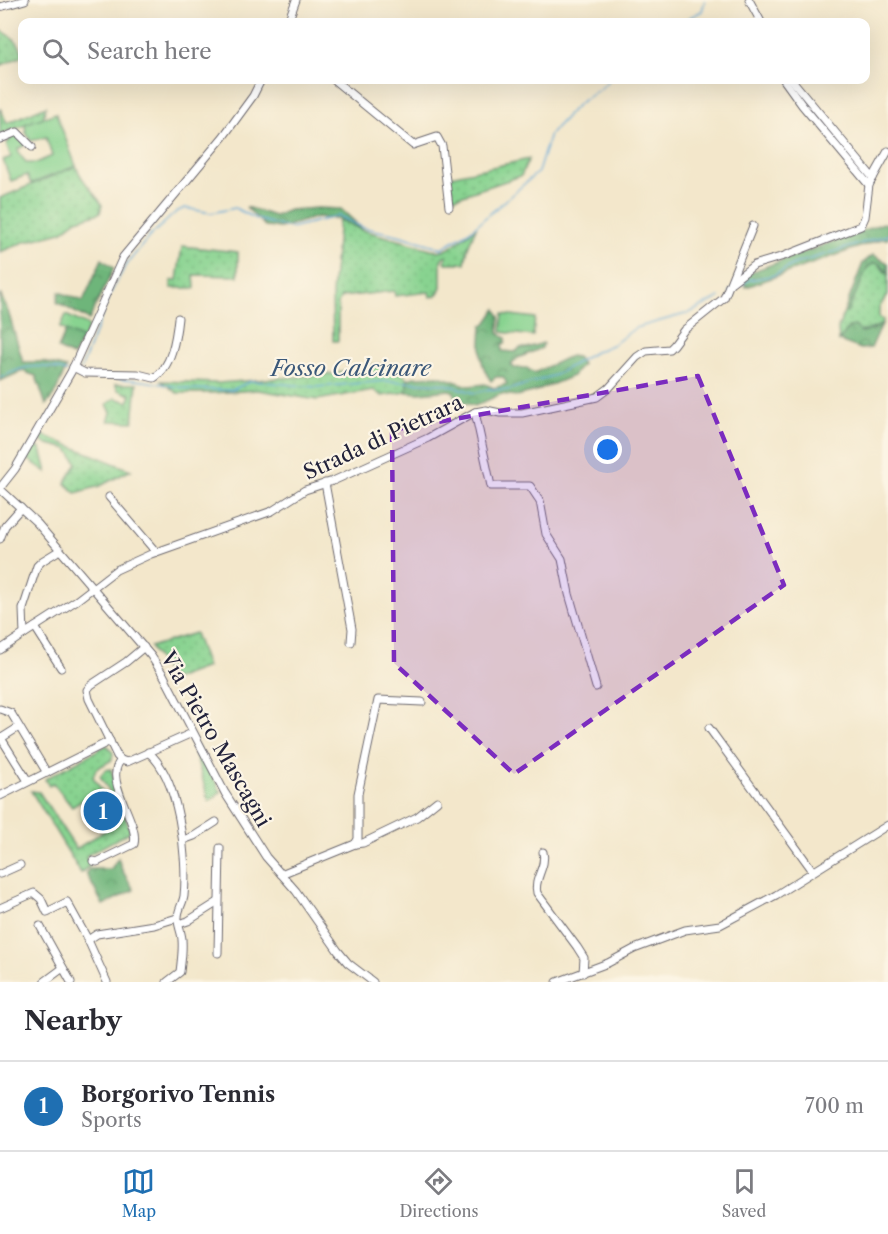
<!DOCTYPE html>
<html lang="en">
<head>
<meta charset="utf-8">
<style>
	:root { --surface:#fff; --page:#f2f2f3; --text:#2b2b33; --muted:#7c7c81; --line:#e1e1e2; --accent:#1f6fb2 }
	body { margin:0; font-family:"Libre Caslon Text",serif; background:var(--page); color:var(--text) }
	.you { position:absolute; left:608px; top:450px; width:21px; height:21px; margin:-15px; border:4px solid #fff; border-radius:50%; background:#1a73e8; box-shadow:0 0 0 9px #1a73e833 }
	.badge { display:grid; place-items:center; width:39px; height:39px; border-radius:50%; background:var(--accent); color:#fff; font-size:20px; font-weight:700 }
	.pin { position:absolute; translate:-50% -50%; border:3px solid #fff; box-shadow:0 2px 6px #0006 }
	.list { margin:0; padding:0; list-style:none }
	h2 { display:flex; justify-content:space-between; align-items:center; height:78px; margin:0; padding:0 24px; font-size:26px }
	h2 small { font-size:20px; font-weight:400; color:var(--muted) }
	.list li { display:grid; grid-template-columns:39px 1fr auto; gap:18px; align-items:center; box-sizing:border-box; height:90px; padding:0 24px; border-top:2px solid var(--line) }
	.list b { display:block; font-size:22px; white-space:nowrap }
	.list p { margin:0; font-size:20px; white-space:nowrap; color:var(--muted) }
	.list em { font-size:20px; font-style:normal; color:var(--muted) }
	.icon { flex:none; width:33px; height:33px; fill:none; stroke:currentColor; stroke-width:2; stroke-linecap:round; stroke-linejoin:round }
	.map { position:relative; flex:none; width:888px; height:982px; overflow:hidden }
	.search { position:absolute; background:var(--surface); box-shadow:0 6px 24px #0002; left:18px; right:18px; top:18px; height:66px; display:flex; align-items:center; gap:15px; box-sizing:border-box; padding:0 21px; border-radius:12px; color:var(--muted); font-size:22px }
	.sheet { height:168px; background:var(--surface) }
	nav { display:flex; justify-content:space-around; align-items:center; box-sizing:border-box; height:84px; border-top:2px solid var(--line); background:var(--surface); font-size:16px; color:var(--muted) }
	nav a { display:grid; justify-items:center; gap:3px }
	nav .on { color:var(--accent) }
	.map>svg:first-child { display:block }
	.grass { fill:url(#grass-dots); stroke:#557a66; stroke-width:1.5 }
	.forest { fill:url(#forest-crowns); stroke:#486c5a; stroke-width:1.5 }
	.garden { fill:#88d390; stroke:#557a66; stroke-width:1.5 }
	.lines { fill:none; stroke-linecap:round; stroke-linejoin:round }
	.stream { stroke:#61a8d7; stroke-width:1.5 }
	.street-casing { stroke:#6b676d; stroke-width:9 }
	.street { stroke:#fff; stroke-width:7 }
	.marked { fill:#7b2cbf; fill-opacity:0.2; stroke:#7b2cbf; stroke-width:4.5; stroke-dasharray:12 8; stroke-linejoin:round }
	.labels { text-anchor:middle; dominant-baseline:central; stroke-width:4.5; stroke-linejoin:round; paint-order:stroke }
	.street-label { font-size:21px; fill:#22223b; stroke:#fcf5e5 }
	.water-label { font-size:22px; font-style:italic; fill:#3b5879; stroke:#fcf5e5 }
</style>
</head>
<body>
<div class="map">
<svg width="888" height="982" viewBox="0 0 888 982">
	<defs>
		<pattern id="grass-dots" width="8" height="8" patternUnits="userSpaceOnUse" patternTransform="scale(1.5)"><rect width="8" height="8" fill="#88d390"/><path d="M2 2h.1M6 6h.1" fill="none" stroke="#75b57d" stroke-width="1.8" stroke-linecap="round"/></pattern>
		<pattern id="forest-crowns" width="20" height="18" patternUnits="userSpaceOnUse" patternTransform="scale(1.5)"><rect width="20" height="18" fill="#6eb57a"/><path d="M2 6a3 3 0 1 1 6 0M12 15a3 3 0 1 1 6 0" fill="none" stroke="#5a9365"/></pattern>
	</defs>
	<rect width="100%" height="100%" fill="#fcf5e5"/>
	<filter id="ink" filterUnits="userSpaceOnUse"><feTurbulence type="fractalNoise" baseFrequency=".0167" numOctaves="2"/><feDisplacementMap in="SourceGraphic" scale="12" xChannelSelector="R" yChannelSelector="G"/><feConvolveMatrix kernelMatrix="1 2 1 2 8 2 1 2 1" color-interpolation-filters="sRGB"/></filter>
	<filter id="wash" filterUnits="userSpaceOnUse"><feTurbulence type="fractalNoise" baseFrequency=".008" numOctaves="4" result="noise"/><feDisplacementMap in="SourceGraphic" scale="24" xChannelSelector="R" yChannelSelector="G"/><feGaussianBlur stdDeviation="1.35" result="paint"/><feColorMatrix in="noise" values="0 0 0 0 0 0 0 0 0 0 0 0 0 0 0 0 0 1.4 0 .05"/><feComposite in="paint" operator="in"/></filter>
	<g filter="url(#wash)">
		<rect width="100%" height="100%" fill="#f3e7cb"/>
		<g class="grass">
			<path d="M0,30C10,35 23,44 22,56L0,66Z"/>
			<path d="M46,106L43,118L0,135V108L7,123Z"/>
			<path d="M529,159L521,176L454,198L452,194L450,176Z"/>
			<path d="M76,166C81,181 94,191 102,205L100,213L77,220L61,232L24,242L0,252V198Z"/>
			<path d="M339,219L362,230L438,251L448,249L476,228L468,247L465,263H446L445,260L447,256H444L441,260V288L436,296L430,297L429,292L395,296L394,291L341,297L338,304V341H333L332,294Z"/>
			<path d="M182,246L238,252V276L194,275L195,288H171V281L177,280Z"/>
			<path d="M874,263L880,264L883,270L888,274V294L879,308V317L883,320L882,324C870,331 863,333 849,327L839,341L838,328L844,312H847L867,268Z"/>
			<path d="M392,364L408,379L406,392L382,396L373,390L317,400L258,390L210,393H177L161,381L218,383L332,374L368,365Z"/>
			<path d="M115,384H137L133,422L108,421L111,413L107,404L115,398L128,402L131,395L118,390Z"/>
			<path d="M40,434L131,470L100,486L76,493L65,483L77,463L68,449L44,443L41,440Z"/>
			<path d="M37,447L41,449L47,472L26,458L32,448Z"/>
			<path d="M195,633L207,667L172,680L150,647Z"/>
			<path d="M107,745L113,753L112,760L96,769L93,777L103,792L101,793L98,791L72,807L53,783L49,786L45,779Z"/>
			<path d="M111,769L130,832L89,854L86,857L90,865L81,873L31,791L39,792L76,849L119,822L114,815L118,805L100,776L105,770Z"/>
		</g>
		<g class="forest">
			<path d="M246,207L275,216L289,210L318,208L341,209L355,222L362,230L339,219L317,217L280,228L265,226Z"/>
			<path d="M883,223L888,224V239H882L746,287L743,276L759,269Z"/>
			<path d="M873,255L888,263V274L880,264L874,263L867,268L847,313L844,312L863,263Z"/>
			<path d="M102,259L114,268L89,320L57,302L59,292L83,301Z"/>
			<path d="M0,294L8,311L23,362H43L66,368L55,394L46,405L36,376L22,371L0,381Z"/>
			<path d="M496,309L500,317L498,333L506,338L505,344H502V351L515,352L520,348H527L543,343L542,348L518,358L511,364L514,368H527L534,373L570,356L577,357L582,364L573,376L536,391L517,396L501,394L475,406L457,400L454,392L450,390L420,393L406,392L408,379L414,377L439,376L469,386L485,384L494,388L507,384L503,377H496L491,381C477,361 481,348 482,325H485Z"/>
			<path d="M882,324L871,348L861,349L839,341L849,327L855,326L861,332L871,330Z"/>
			<path d="M66,330L83,339L73,356L58,349Z"/>
			<path d="M118,858L122,870L134,890L103,905L86,873L89,869H111Z"/>
		</g>
		<g class="garden">
			<path d="M56,113L76,166L31,184L27,175L11,181L3,160L11,157L6,143L10,141L8,138L17,135L27,144L18,149L19,154L27,163H36L52,156L46,137L31,141L26,133L25,124Z"/>
			<path d="M503,314L535,318L533,336L501,332Z"/>
			<path d="M66,315L89,326L83,339L60,328Z"/>
			<path d="M193,739L221,792L209,801L191,740Z"/>
			<path d="M99,793L117,821L106,828L89,800Z"/>
		</g>
		<g class="lines">
			<g class="stream">
				<path d="M681,22L702,11L705,0"/>
				<path d="M729,292L749,280L775,275L794,264L888,235"/>
				<path d="M81,369L109,296L126,265L149,237L176,212L185,208L211,213L235,208L256,219L290,228L339,216L364,228L398,235L442,248L470,231L538,172L550,134L578,104L601,88L609,80"/>
				<path d="M72,374L144,381L190,389L232,390L251,381L316,387L385,381L445,384L475,393L489,389L508,390L555,375L595,352L614,344L635,328L689,313L720,297"/>
				<path d="M0,378C25,364 41,364 67,372"/>
			</g>
		</g>
	</g>
	<g filter="url(#ink)">
		<g class="lines">
			<g class="street-casing">
				<g id="street">
					<path d="M749,0L761,22"/>
					<path d="M0,7L25,0"/>
					<path d="M288,22L296,0"/>
					<path d="M334,80L413,145L437,137L442,146L449,207"/>
					<path d="M784,80L802,105L869,185"/>
					<path d="M792,80L873,178"/>
					<path d="M0,139L17,132L32,147"/>
					<path d="M732,282L754,265L784,256L861,226L865,217L869,185L888,151"/>
					<path d="M73,367L85,373L138,374L154,378C172,367 176,337 178,318"/>
					<path d="M475,412L491,486H530L540,501L546,534L562,559L569,594L596,687"/>
					<path d="M325,483L352,629L351,642"/>
					<path d="M0,488L15,469L71,372L123,257L223,137L253,96L261,80"/>
					<path d="M0,489L37,523L151,656L164,676L225,793L266,857L296,891L338,951L348,963L373,982"/>
					<path d="M109,497L156,552"/>
					<path d="M0,539L5,526L21,508"/>
					<path d="M35,627L61,668"/>
					<path d="M24,634L77,600L116,570L151,554L272,511L305,490L333,481L428,438L475,412L486,410L500,413H522L597,397L609,388L637,357L646,351L669,349L673,345L684,330L724,298L753,226"/>
					<path d="M144,647L126,662L91,685L87,690L89,699L117,756L121,760L127,762L192,733"/>
					<path d="M0,650L24,634L23,609L37,566L42,561L60,550"/>
					<path d="M0,709L11,713L47,773"/>
					<path d="M709,728L813,871"/>
					<path d="M1,738L28,781"/>
					<path d="M0,739L19,727"/>
					<path d="M148,752C179,777 188,858 184,896C183,903 178,910 178,917C177,924 182,933 182,940C183,951 181,962 180,972L167,982"/>
					<path d="M0,796L110,741"/>
					<path d="M183,840L194,836L216,822"/>
					<path d="M355,844L363,843L417,817L437,801"/>
					<path d="M543,852C547,867 533,879 537,893L577,947L584,958L583,973"/>
					<path d="M93,861L97,862L134,844C140,822 102,780 121,760"/>
					<path d="M0,874L20,865"/>
					<path d="M281,874L355,844L358,839V794L378,700L422,702"/>
					<path d="M0,908L34,893L41,899L47,912L67,902L88,940L107,982"/>
					<path d="M179,924L188,921L218,902"/>
					<path d="M40,926L71,982"/>
					<path d="M88,940L97,934L154,925L177,918"/>
					<path d="M218,953L220,848"/>
					<path d="M44,982L63,968"/>
					<path d="M557,982L608,963L634,949L685,930L720,925L776,895L888,825"/>
				</g>
			</g>
			<use href="#street" class="street"/>
		</g>
	</g>
	<path class="marked" d="M698,376L784,585L514,774L394,663L392,430Z"/>
	<g class="labels">
		<g class="street-label">
			<text transform="translate(383 437) rotate(-25)">Strada di Pietrara</text>
			<text transform="translate(216 739) rotate(60)">Via Pietro Mascagni</text>
		</g>
		<g class="water-label">
			<text x="351" y="368">Fosso Calcinare</text>
		</g>
	</g>
</svg>
<div class="you"></div>
<div class="pin badge" style="left:103px;top:811px">1</div>
<div class="search"><svg class="icon" aria-label="search" viewBox="0 0 24 24"><circle cx="10" cy="10" r="6"/><path d="M15 15l6 6"/></svg>Search here</div>
</div>
<section class="sheet">
<h2>Nearby<small></small></h2>
<ul class="list">
<li><span class="badge">1</span><div><b>Borgorivo Tennis</b><p>Sports</p></div><em>700 m</em></li>
</ul>
</section>
<nav>
<a class="on"><svg class="icon" aria-label="map" viewBox="0 0 24 24"><path d="M3 6l6-2 6 2 6-2v14l-6 2-6-2-6 2zM9 4v14M15 6v14"/></svg>Map</a>
<a><svg class="icon" aria-label="directions" viewBox="0 0 24 24"><path d="M12 3l9 9-9 9-9-9zM9 14v-3h6M13 9l2 2-2 2"/></svg>Directions</a>
<a><svg class="icon" aria-label="saved" viewBox="0 0 24 24"><path d="M7 4h10v16l-5-4-5 4z"/></svg>Saved</a>
</nav>
</body>
</html>
